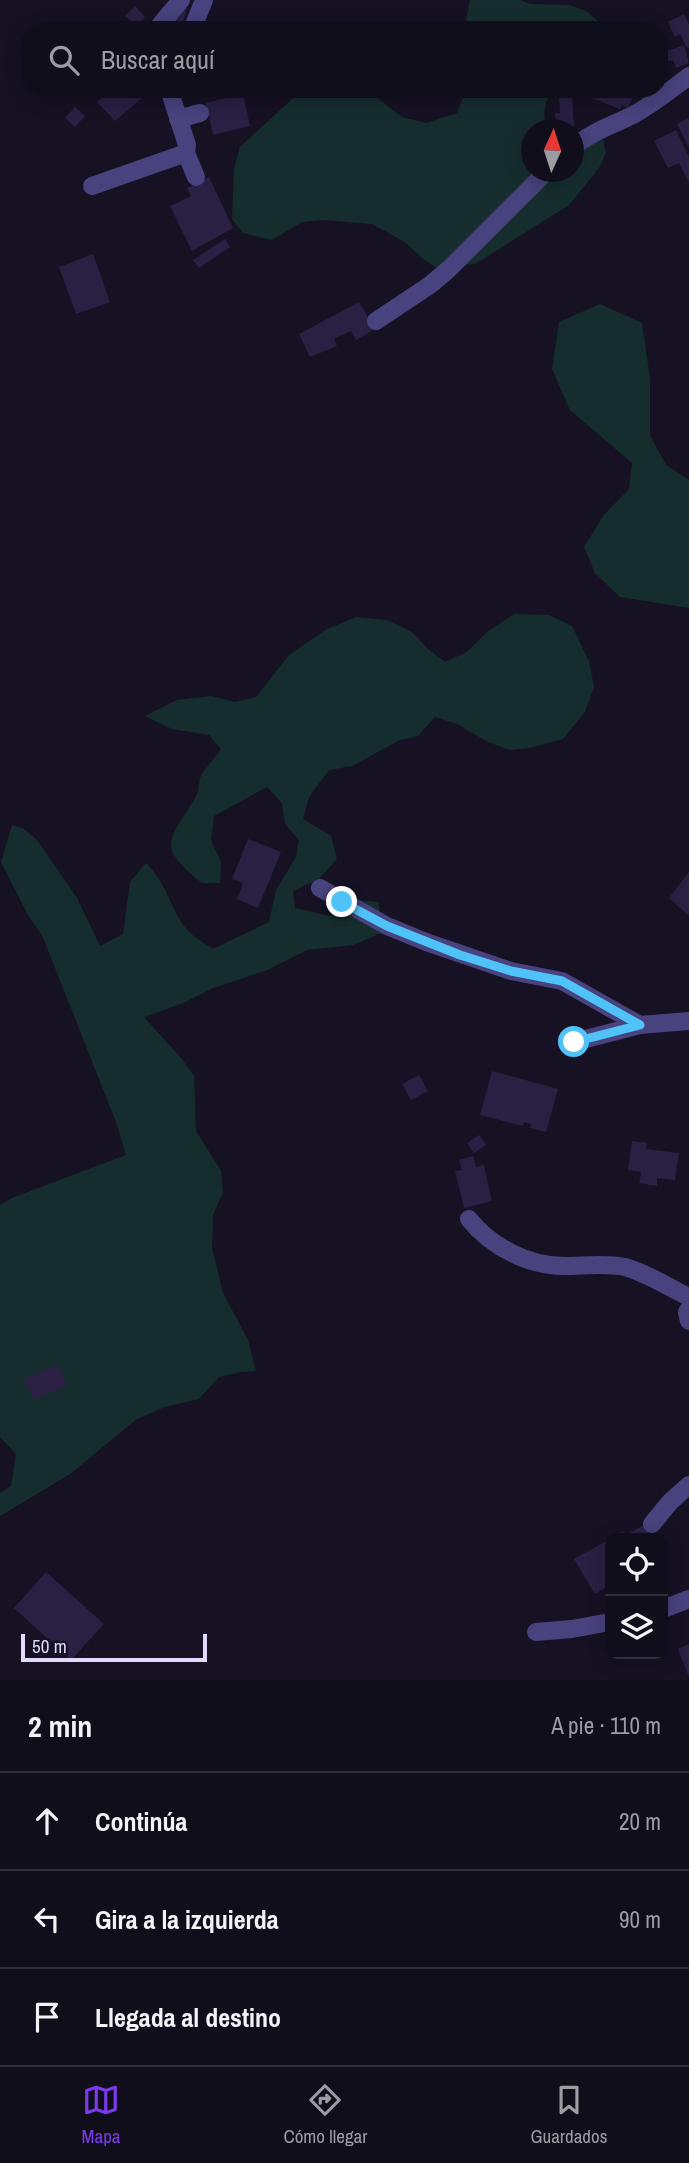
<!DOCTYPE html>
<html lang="es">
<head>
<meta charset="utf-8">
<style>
	:root { --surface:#100e1b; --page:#1e1c28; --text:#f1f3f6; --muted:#9c9ca3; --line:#302e3a; --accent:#7c3aed }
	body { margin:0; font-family:"Archivo Narrow",sans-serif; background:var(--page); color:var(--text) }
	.controls { position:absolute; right:21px; bottom:21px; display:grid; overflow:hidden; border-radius:14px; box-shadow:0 4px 18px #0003 }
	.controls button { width:63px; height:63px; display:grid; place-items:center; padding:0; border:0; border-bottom:2px solid var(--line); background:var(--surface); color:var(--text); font:35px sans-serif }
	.compass { position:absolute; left:521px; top:119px; width:63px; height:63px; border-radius:50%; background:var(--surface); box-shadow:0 4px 18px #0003; rotate:3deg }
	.scale { position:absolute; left:21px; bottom:18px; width:186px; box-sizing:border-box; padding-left:7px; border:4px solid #dfdafb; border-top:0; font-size:19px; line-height:24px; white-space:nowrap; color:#dfdafb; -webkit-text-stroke:5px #161224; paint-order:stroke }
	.stop { position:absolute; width:21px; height:21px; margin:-16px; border:5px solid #4fc3f7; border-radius:50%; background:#fff }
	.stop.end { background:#4fc3f7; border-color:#fff; box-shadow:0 2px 7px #0008 }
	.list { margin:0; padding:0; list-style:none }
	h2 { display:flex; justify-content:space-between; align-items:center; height:91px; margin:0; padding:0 28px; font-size:30px }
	h2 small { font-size:23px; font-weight:400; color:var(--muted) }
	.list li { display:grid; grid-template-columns:46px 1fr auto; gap:21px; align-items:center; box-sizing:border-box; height:98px; padding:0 28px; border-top:2px solid var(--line) }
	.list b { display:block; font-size:26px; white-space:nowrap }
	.list em { font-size:23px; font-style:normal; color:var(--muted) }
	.icon { flex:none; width:38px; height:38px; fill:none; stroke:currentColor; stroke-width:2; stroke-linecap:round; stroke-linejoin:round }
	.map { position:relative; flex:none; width:689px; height:1680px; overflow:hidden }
	.search { position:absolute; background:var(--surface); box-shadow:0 4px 18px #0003; left:21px; right:21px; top:21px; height:77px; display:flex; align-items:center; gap:18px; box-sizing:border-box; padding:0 24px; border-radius:28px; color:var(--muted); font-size:26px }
	.sheet { height:385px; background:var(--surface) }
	nav { display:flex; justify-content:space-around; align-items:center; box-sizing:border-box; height:98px; border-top:2px solid var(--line); background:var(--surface); font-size:19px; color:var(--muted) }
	nav a { display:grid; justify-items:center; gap:4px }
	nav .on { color:var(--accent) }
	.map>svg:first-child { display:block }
	.green { fill:#162d2e }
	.building { fill:#292043 }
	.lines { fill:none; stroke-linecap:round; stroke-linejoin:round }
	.minor { stroke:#48427e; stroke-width:18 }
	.route { stroke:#4fc3f7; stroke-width:9 }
</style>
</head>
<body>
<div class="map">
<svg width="689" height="1680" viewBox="0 0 689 1680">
	<rect width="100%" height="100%" fill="#161224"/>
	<g class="green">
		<path d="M470,0H521L530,4L569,5L586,11L599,22L618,23L630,30H464Z"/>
		<path d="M303,89H366L402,117L426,123L457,113L466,89H553C544,105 542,112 547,129L532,130V172H574V140H603L606,153L599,168L569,205L475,264L435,267L422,258L405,242L372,224L322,220L302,222L272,240L243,233L232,219L234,169L240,147Z"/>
		<path d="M600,304L642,323L650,378V435L666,465L689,480V608L620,597L595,573L584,547L604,515L629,489L632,463L570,410L552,369L559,322Z"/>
		<path d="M514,614L549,615L572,626L589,661L594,687L585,712L563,739L529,748L510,750L488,742L457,724L435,717L418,736L400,740L352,766L329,770L309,797L303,819L331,836L337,859L319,879L293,891L295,908L330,916L357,900L378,902L384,932L353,945L307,950L267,970L213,988L183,1003L144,1017L182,1059L194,1076L196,1131L221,1171L223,1192L213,1215L212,1248L223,1293L248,1340L256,1371L240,1372L219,1377L199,1399L165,1407L137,1419L70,1474L0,1516V1493L11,1486L16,1454L0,1437V1205L12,1198L126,1155L116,1122L42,935L29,917L1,862L12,825L24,829L37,840L77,898L100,946L123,934L130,882L146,863C169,885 171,914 190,933C197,939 206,944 213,949L269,922L276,890L296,857L299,840L285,824L282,803L267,787L214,816L211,840L221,862L220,883H202C155,846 169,840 196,797C199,791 198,783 201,776C206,767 215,758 221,749L209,735L172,729L145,716L177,700L211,696L235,702L256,697L289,655L327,629L356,617L387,620L412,632L428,649L445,662L467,652L487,632Z"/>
	</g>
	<g class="building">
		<path d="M135,6L145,17L136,26L125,16Z"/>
		<path d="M183,7L187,8L181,30H164Z"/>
		<path d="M684,14L689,24V47L687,48L680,34L675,37L668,22Z"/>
		<path d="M684,45L689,63L676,68L673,60L666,62L662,53Z"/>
		<path d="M112,89H152L115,121L97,102Z"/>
		<path d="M584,89H636L628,108L622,105L620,109L582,94Z"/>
		<path d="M243,94L250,126L213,135L206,103Z"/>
		<path d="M572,96L574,129L562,130L561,124H556L555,113H560L559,97Z"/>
		<path d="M75,107L85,116L75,127L65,118Z"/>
		<path d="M689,118V148L677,124Z"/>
		<path d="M676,130L689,157V183L679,163L668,168L654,141Z"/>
		<path d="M209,177L233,228L192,251L170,206L191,196L187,188Z"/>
		<path d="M225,239L230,247L199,268L193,260Z"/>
		<path d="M93,254L110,302L76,314L59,267Z"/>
		<path d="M359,302L375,329L356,340L351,331L334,339L337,346L310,357L299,334Z"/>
		<path d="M248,839L281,852L258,908L237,899L243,883L232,879Z"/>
		<path d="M689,872V916L669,898Z"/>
		<path d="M492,1071L558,1089L546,1132L530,1128L531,1124L524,1122L523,1126L480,1115Z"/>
		<path d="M419,1075L428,1091L411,1100L402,1084Z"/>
		<path d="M479,1135L486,1145L474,1153L467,1143Z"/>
		<path d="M632,1141L647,1143L646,1149L679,1153L675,1180L657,1178V1186L639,1183L641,1172L628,1170Z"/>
		<path d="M473,1156L476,1167L484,1165L492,1201L464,1208L455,1171L462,1170L459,1160Z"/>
		<path d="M58,1364L67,1385L34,1400L24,1379Z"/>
		<path d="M644,1525L652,1538H611L623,1531L626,1535Z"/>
		<path d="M610,1539V1585L595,1594L574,1559Z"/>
		<path d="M46,1572L104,1624L71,1660L14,1608Z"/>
		<path d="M689,1644V1677L678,1649Z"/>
	</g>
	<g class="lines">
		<g class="minor">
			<path d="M193,27L204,0"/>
			<path d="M156,30L181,0"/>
			<path d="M178,119L200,113"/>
			<path d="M574,147C591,132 613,125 633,115C653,104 671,90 689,76"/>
			<path d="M186,153L196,177"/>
			<path d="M92,186L186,153L187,145L169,89"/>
			<path d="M376,321L430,285L449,269L546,172"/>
			<path d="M320,888L387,926L426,942L511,971L562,981L640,1025L689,1021"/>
			<path d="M574,1042L640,1025"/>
			<path d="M469,1219C491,1247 529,1266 564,1266C584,1266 606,1263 625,1267C647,1273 668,1287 689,1297"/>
			<path d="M689,1309L687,1312L689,1321"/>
			<path d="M652,1524L670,1502L689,1485"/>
			<path d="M663,1609L689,1599"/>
			<path d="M536,1632L572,1629L610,1622"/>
		</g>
	</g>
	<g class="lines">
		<path class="route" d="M342,902L387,926L460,955L511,971L562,981L640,1025L574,1042"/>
	</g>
</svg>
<div class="controls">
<button><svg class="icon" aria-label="locate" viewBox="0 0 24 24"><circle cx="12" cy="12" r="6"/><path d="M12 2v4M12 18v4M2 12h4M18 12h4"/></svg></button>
<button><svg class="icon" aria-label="layers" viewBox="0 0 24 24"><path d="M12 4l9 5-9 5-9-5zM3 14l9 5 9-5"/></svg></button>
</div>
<svg class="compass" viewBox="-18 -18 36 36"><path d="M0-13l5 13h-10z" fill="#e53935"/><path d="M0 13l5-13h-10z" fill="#9c9ca3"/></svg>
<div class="scale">50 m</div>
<div class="stop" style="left:574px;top:1042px"></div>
<div class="stop end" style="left:342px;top:902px"></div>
<div class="search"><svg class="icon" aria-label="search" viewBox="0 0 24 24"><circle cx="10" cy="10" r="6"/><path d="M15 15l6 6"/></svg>Buscar aquí</div>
</div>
<section class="sheet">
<h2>2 min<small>A pie · 110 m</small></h2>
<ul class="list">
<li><svg class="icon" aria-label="ahead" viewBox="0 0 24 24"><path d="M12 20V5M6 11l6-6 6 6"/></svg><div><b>Continúa</b></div><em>20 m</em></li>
<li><svg class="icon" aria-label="left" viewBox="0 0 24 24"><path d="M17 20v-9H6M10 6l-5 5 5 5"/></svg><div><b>Gira a la izquierda</b></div><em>90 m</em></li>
<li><svg class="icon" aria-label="arrive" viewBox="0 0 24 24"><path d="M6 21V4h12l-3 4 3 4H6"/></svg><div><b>Llegada al destino</b></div></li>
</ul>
</section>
<nav>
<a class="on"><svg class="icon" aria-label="map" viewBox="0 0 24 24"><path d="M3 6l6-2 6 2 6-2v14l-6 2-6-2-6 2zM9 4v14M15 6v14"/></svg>Mapa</a>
<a><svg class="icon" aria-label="directions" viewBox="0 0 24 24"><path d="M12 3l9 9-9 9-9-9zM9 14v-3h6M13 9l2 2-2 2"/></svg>Cómo llegar</a>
<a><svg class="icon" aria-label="saved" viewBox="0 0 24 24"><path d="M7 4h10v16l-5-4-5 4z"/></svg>Guardados</a>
</nav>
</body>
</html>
